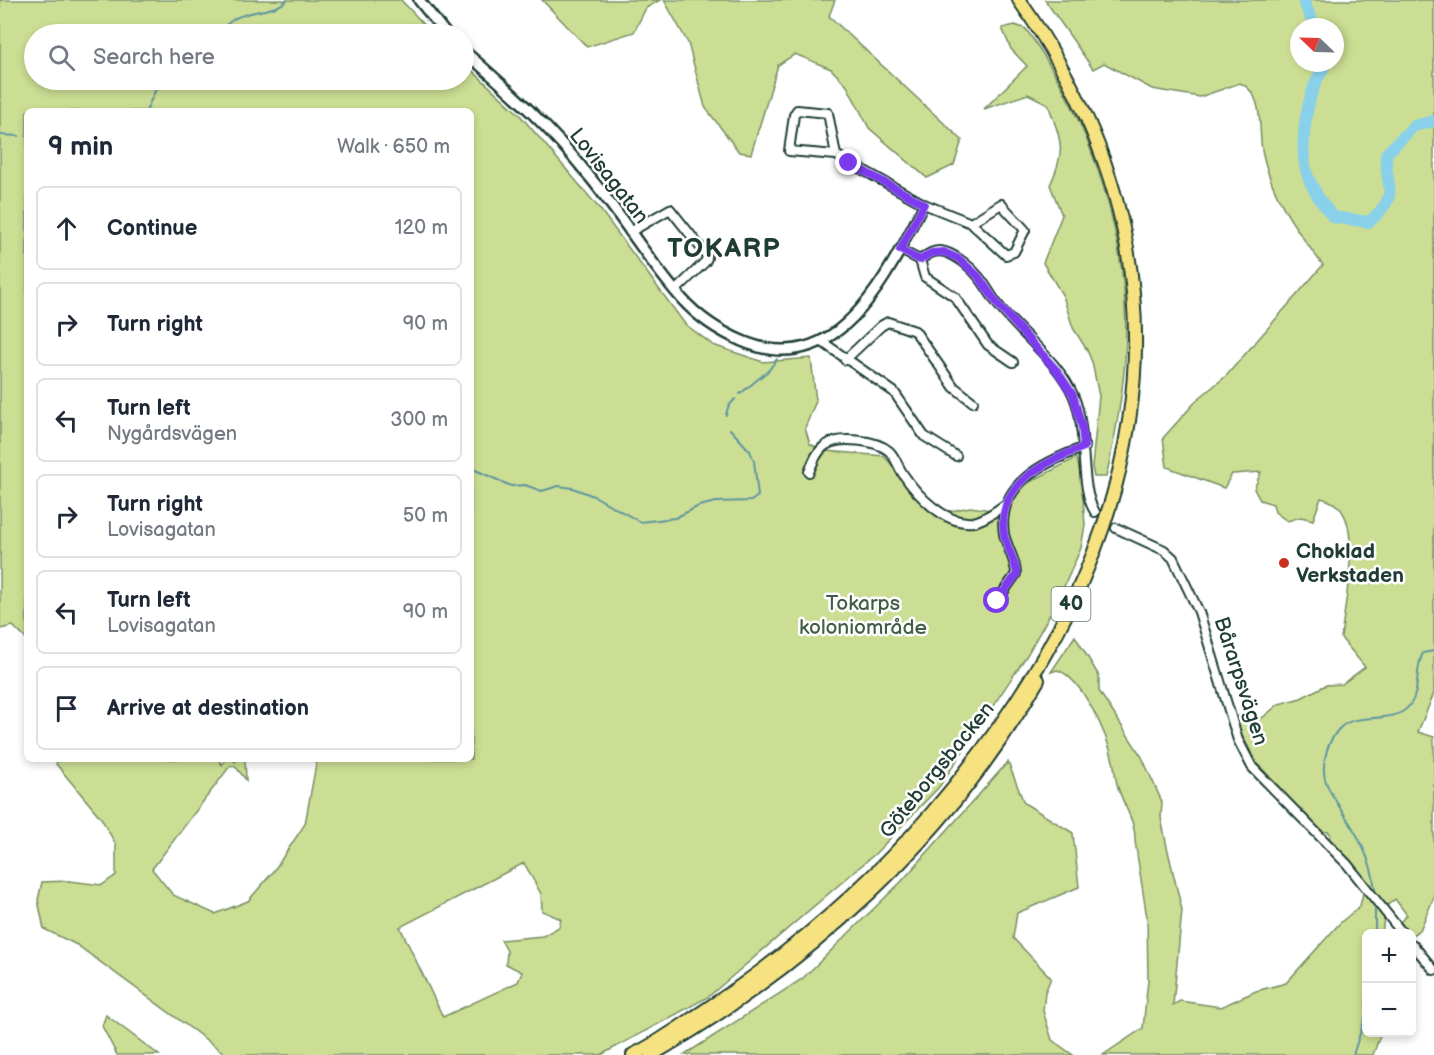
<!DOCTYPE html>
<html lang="en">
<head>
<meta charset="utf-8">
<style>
	:root { --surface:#fff; --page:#f2f2f3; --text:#1f2937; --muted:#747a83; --line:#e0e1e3 }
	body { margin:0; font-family:"Balsamiq Sans",sans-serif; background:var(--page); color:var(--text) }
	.controls { position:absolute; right:18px; bottom:18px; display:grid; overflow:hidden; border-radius:9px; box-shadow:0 3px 9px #0003 }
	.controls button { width:54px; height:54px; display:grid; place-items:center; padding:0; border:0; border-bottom:2px solid var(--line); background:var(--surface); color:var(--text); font:30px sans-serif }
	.compass { position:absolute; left:1290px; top:18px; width:54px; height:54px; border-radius:50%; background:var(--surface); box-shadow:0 3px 9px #0003; rotate:293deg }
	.stop { position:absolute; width:18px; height:18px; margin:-14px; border:4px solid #7c3aed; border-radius:50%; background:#fff }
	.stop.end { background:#7c3aed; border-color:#fff; box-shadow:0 2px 6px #0008 }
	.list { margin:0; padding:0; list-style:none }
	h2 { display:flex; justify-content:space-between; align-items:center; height:78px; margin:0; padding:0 24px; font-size:26px }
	h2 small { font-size:20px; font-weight:400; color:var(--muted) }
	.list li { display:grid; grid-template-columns:39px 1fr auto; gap:18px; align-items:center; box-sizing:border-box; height:84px; margin:0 12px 12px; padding:0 12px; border:2px solid var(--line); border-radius:9px }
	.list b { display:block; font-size:22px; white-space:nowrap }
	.list p { margin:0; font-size:20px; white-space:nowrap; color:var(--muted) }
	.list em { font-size:20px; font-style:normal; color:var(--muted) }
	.icon { flex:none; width:33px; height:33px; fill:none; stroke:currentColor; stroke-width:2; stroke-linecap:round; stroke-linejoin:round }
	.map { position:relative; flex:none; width:1434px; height:1055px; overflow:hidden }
	.search { position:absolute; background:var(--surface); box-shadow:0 3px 9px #0003; left:24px; top:24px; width:450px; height:66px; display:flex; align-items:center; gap:15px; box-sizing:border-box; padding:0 21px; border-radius:33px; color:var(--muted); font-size:22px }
	.panel { position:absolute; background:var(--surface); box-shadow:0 3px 9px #0003; left:24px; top:108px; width:450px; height:654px; border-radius:9px }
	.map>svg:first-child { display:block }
	.green { fill:#ccde93; stroke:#768e64; stroke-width:1.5; fill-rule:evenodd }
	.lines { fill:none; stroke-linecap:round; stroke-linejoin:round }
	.stream { stroke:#5f96a1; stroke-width:2 }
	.river { stroke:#89d1ea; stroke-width:12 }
	.minor-casing { stroke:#1f3d34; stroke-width:12 }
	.tertiary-casing { stroke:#1f3d34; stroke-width:14 }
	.trunk-casing { stroke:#1f3d34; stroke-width:16 }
	.minor { stroke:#fff; stroke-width:8 }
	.tertiary { stroke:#fff; stroke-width:9 }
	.trunk { stroke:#f6e281; stroke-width:12 }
	.route { stroke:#7c3aed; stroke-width:8 }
	.poi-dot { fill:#c8321e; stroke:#fff; stroke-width:2 }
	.labels { text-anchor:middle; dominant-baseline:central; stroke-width:5; stroke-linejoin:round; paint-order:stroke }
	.shield { fill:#fff; stroke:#627771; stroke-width:1.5 }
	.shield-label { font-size:20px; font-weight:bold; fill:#1f3d34 }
	.street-label { font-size:21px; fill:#1f3d34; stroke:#fff }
	.poi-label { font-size:21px; font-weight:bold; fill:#1f3d34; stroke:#fff; text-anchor:start }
	.park-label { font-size:21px; fill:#425d47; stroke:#fff }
	.district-label { font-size:27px; font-weight:bold; letter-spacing:1.5px; fill:#1f3d34; stroke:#fff }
</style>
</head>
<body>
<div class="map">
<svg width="1434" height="1055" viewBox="0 0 1434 1055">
	<rect width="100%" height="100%" fill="#fff"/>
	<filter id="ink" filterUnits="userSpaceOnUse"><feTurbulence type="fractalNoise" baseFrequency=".0167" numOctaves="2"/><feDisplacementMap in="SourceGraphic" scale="12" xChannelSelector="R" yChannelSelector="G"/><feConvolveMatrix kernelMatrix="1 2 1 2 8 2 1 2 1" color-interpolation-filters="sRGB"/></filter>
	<g filter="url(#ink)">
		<g class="green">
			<path d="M0,0H401L433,34H34V80H464V63L519,114L566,169L599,208L685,324L713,345L763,362L811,358L816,401L805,428L810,444L826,451L884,456L936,514L970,507L1006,512L1014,490L1076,458L1081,472L1085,525L1081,548L1059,598L1027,655L939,787L876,853L708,997L601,1055H227L77,945L44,929L38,900L42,882L69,881L102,885L116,875V845L101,818L56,764L58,759H218L222,765L226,759H245L246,780L235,766H230L152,869L173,895L215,914L248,901L273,872L305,824L317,759H471V111H27V640L13,626L0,629ZM524,863L541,894L542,911L561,919L559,927L543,936L501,940L507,951L506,964L522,972L518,982L443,1017L400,927Z"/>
			<path d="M542,0H660L646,8L634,32L587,47Z"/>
			<path d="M664,0H835L829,16L962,140L954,165L927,178L869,128L847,86L831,69L795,54L778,65L751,154L739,152L705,107L688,43Z"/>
			<path d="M1045,0H1434V693L1418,732L1434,737V897L1420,930L1412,935L1400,922L1407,915L1395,899L1388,905L1376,900L1374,905L1384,918L1382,933L1366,934V1032L1381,1033L1373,1055H1103L1143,1028L1148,980L1147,918L1135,841C1136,820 1122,804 1117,784C1115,777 1115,769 1113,761C1108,737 1082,677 1057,670L1051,672L1075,636L1099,676V691L1142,757L1162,802L1161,818L1167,847L1182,910L1173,1005L1180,1001L1221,1007L1256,991L1286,983L1340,923L1360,906L1365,885L1327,839L1331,836L1329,832L1320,831L1256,762L1235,721L1238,716L1262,718L1279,704L1301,698L1326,685L1342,684L1365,667L1341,638C1344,609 1359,538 1343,513C1339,505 1329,500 1321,498L1313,520L1301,517L1287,521L1275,512L1273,504L1260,500L1254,489L1261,472L1232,474L1224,488L1167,467L1163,438L1198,399L1226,376L1323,265C1295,229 1271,195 1262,150C1258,128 1265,94 1240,83L1200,97L1152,89L1104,63L1093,69ZM1299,27H1335V63H1299Z"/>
			<path d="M1015,25L1026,29C1093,123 1132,244 1125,360C1122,400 1115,438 1106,477H1094L1092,467L1099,396L1092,362L1087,350L1073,328L1063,296L1043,263L1062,215L1050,185C1067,148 1061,142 1048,104L1028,94L984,109L1027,66L1011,49L1002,28Z"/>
			<path d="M1008,762L1024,803L1073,833L1079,887L1017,913L1013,938L1051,978L1045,992L1043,1011L1052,1040L1073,1055H684L802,979L901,882Z"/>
			<path d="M106,1015L159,1055H117L102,1026Z"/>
		</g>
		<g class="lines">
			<g class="stream">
				<path d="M216,34C222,30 227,23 234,19C250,9 274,13 287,0"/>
				<path d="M146,111L160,80"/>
				<path d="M0,135L19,136"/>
				<path d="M26,136H27"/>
				<path d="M740,394L769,370L777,359"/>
				<path d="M726,415L728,407L735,399"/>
				<path d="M471,468L511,486L525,485L542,491L558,486L573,488L596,497L640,522L675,518L699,506L716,502L751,501L758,496L754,461L750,451L730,429"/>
				<path d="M235,759V762"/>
				<path d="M1375,895C1375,866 1360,838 1344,814C1337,802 1325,787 1324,773C1323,758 1328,742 1338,730C1355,709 1393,727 1410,705C1421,690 1414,670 1423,653L1434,651"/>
				<path d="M1375,934V903"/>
				<path d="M1353,1055L1366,1015"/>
			</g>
			<g class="river">
				<path d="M1303,0L1315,27"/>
				<path d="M1326,63C1323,70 1318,77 1315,84C1305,109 1299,151 1308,177C1314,192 1323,205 1333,217L1369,222C1402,193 1385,190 1386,154L1414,126L1434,121"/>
			</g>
			<g class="minor-casing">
				<g id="minor">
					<path d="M836,155L828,113L797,110L794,115L789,151L836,155L924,204"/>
					<path d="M971,223L1001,204L1025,230L1014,252L1006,255L971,223L924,204L900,250L920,260C928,254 935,249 945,252C957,256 970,266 978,276C986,285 991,296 999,306C1022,336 1059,361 1074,397C1088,431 1079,488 1095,512"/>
					<path d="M630,232L670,209L705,253L707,258L705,262L675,291"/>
					<path d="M920,260L925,277L955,297L988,345L1013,362"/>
					<path d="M821,341L894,392L924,436L956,456"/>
					<path d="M845,360L881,326L888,322L915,331L954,387L973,402"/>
					<path d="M809,472C813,462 817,451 826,445C840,436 876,440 889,451C895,456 898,467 903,474C917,495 945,525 973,522C985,520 995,511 1005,505"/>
					<path d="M1116,528L1164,550L1173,558L1199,612L1238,740L1252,767L1347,864L1403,934"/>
					<path d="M997,601L1016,574C1016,560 1007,548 1004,534C996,484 1044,462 1085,447"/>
					<path d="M1412,944L1434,970"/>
				</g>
			</g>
			<g class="tertiary-casing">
				<g id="tertiary">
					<path d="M419,0L446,34"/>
					<path d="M464,51C509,90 552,129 589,176C622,216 648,261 682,299C699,318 719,331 742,341C819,374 867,311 900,250"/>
				</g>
			</g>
			<g class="trunk-casing">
				<g id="trunk">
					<path d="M633,1055C658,1043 681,1026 704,1011C789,955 864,891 931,814C1143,567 1218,282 1019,0"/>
					<path d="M651,1055C809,964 947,839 1038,680"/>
				</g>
			</g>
			<use href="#minor" class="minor"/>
			<use href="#tertiary" class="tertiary"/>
			<use href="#trunk" class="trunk"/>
		</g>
	</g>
	<g class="lines" filter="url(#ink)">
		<path class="route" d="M849,163L924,204L900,250L920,260L931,253L944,252L959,259L978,276L999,306L1057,371L1073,395L1082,427L1084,447C1044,462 996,484 1004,534C1007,548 1015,560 1017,574L997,601"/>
	</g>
	<circle class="poi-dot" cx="1284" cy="563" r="6"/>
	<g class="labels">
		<rect class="shield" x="1051.5" y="587" width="39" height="34" rx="4.5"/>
		<g class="shield-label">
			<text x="1071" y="604">40</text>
		</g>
		<g class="street-label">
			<text transform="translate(609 176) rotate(52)">Lovisagatan</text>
			<text transform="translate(1241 681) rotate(72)">Bårarpsvägen</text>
			<text transform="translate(937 770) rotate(-51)">Göteborgsbacken</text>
		</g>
		<g class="poi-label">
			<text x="1296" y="551">Choklad<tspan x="1296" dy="24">Verkstaden</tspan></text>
		</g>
		<g class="park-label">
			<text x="863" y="603">Tokarps<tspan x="863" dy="24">koloniområde</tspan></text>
		</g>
		<g class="district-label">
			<text x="724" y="249">TOKARP</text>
		</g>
	</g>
</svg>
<div class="controls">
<button>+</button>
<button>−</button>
</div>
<svg class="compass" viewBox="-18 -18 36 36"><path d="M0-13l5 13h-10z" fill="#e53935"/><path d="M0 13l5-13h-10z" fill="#747a83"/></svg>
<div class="stop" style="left:997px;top:601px"></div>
<div class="stop end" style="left:849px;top:163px"></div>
<div class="search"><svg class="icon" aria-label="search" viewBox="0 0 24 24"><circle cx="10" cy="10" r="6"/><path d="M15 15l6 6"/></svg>Search here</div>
<section class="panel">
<h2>9 min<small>Walk · 650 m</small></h2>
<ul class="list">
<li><svg class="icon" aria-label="ahead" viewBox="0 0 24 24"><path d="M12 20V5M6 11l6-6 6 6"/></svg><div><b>Continue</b></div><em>120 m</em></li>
<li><svg class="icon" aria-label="right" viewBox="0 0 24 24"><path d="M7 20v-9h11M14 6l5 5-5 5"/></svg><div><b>Turn right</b></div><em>90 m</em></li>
<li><svg class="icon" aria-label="left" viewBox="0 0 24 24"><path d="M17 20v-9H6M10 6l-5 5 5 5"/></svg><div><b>Turn left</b><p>Nygårdsvägen</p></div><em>300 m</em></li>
<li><svg class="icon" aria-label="right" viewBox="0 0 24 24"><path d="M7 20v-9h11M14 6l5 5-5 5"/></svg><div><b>Turn right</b><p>Lovisagatan</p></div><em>50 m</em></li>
<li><svg class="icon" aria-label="left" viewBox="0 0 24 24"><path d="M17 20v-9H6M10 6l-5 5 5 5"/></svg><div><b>Turn left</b><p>Lovisagatan</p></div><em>90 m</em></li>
<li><svg class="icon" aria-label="arrive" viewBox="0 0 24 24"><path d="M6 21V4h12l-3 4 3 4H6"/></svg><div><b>Arrive at destination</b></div></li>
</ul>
</section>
</div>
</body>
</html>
